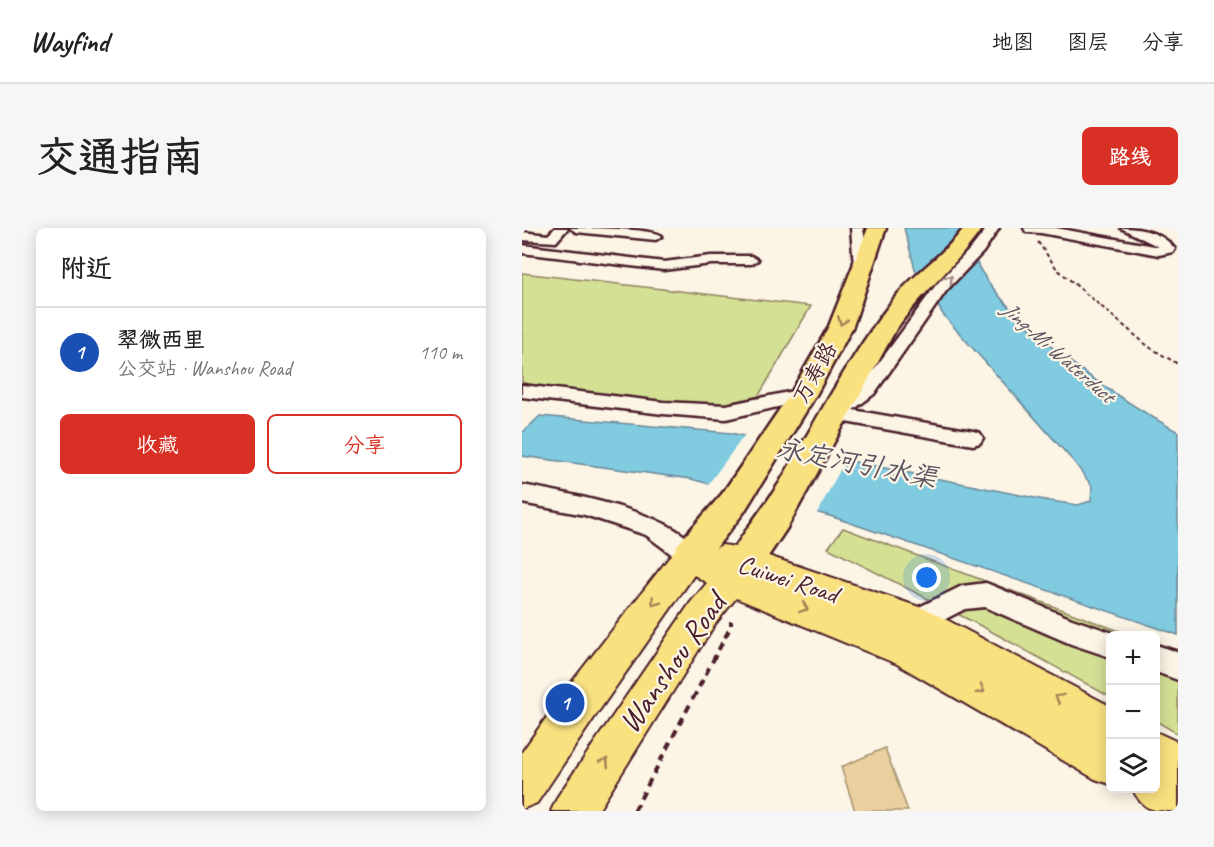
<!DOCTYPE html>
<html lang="zh">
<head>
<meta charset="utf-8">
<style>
	:root { --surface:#fff; --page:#f6f6f6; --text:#222; --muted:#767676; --line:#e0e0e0; --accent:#d93025 }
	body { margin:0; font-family:Caveat,"LXGW WenKai TC",sans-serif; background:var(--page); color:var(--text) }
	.controls { position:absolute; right:18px; bottom:18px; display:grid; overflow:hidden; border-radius:9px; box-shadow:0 3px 15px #0003 }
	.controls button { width:54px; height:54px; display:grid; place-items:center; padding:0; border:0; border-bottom:2px solid var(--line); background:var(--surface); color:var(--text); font:30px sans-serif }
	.you { position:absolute; left:405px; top:350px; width:21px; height:21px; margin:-15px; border:4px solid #fff; border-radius:50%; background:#1a73e8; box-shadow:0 0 0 9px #1a73e833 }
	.badge { display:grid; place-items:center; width:39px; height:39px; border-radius:50%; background:var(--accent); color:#fff; font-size:20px; font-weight:700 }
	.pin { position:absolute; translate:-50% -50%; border:3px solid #fff; box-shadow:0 2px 6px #0006 }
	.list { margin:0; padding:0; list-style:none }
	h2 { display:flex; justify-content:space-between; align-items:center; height:78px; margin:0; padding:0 24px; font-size:26px }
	h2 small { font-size:20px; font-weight:400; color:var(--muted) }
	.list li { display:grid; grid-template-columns:39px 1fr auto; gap:18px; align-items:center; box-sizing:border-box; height:90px; padding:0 24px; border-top:2px solid var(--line) }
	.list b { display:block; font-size:22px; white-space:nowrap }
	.list p { margin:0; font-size:20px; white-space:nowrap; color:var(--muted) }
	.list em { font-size:20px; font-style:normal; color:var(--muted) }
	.actions { display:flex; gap:12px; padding:18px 24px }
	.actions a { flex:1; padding:14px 0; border:2px solid var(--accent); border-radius:9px; text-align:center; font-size:21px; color:var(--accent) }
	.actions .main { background:var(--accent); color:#fff }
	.icon { flex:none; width:33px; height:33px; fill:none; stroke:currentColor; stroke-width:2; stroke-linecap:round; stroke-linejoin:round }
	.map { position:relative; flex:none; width:656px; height:583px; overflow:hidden; border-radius:9px }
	header { display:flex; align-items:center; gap:36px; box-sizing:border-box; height:84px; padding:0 30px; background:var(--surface); border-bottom:2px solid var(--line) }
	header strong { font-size:28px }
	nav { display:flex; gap:33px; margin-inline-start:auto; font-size:21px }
	.intro { display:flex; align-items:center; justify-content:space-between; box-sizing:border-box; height:144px; padding:0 36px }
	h1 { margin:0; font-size:42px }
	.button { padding:15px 27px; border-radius:9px; background:var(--accent); color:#fff; font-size:21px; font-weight:700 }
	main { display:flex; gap:36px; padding:0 36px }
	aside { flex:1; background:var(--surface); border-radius:9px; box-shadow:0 3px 15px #0003 }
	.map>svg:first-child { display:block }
	.green { fill:#d4e195; stroke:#8f8060; stroke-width:1.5 }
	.water { fill:#80cbe0; stroke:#6a8698; stroke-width:1.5 }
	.pier { fill:#fcf5e5 }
	.building { fill:#eacf9f; stroke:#a4916f; stroke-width:1.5 }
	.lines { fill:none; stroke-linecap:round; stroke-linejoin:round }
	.minor-casing { stroke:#4a1f2b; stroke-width:5 }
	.major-casing { stroke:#4a1f2b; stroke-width:4 }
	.highway-casing { stroke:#4a1f2b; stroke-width:5 }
	.path-far1 { stroke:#4a1f2b; stroke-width:2; stroke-dasharray:4 3; stroke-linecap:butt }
	.path { stroke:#4a1f2b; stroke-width:4; stroke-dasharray:8 6; stroke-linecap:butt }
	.minor { fill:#fcf5e5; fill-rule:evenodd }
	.major { fill:#fae180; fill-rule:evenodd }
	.highway { fill:#fae180; fill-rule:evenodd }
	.oneway { stroke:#a38a88 }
	.oneway2 { stroke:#a28056 }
	.labels { text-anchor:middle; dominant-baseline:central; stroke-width:4.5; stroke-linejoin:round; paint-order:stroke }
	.far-water-label { font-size:22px; font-style:italic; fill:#5a5361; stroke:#fcf5e5 }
	.far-street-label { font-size:22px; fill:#4a1f2b; stroke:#fcf5e5 }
	.street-label { font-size:26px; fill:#4a1f2b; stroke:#fcf5e5 }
	.water-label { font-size:27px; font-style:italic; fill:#5a5361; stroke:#fcf5e5 }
	.near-street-label { font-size:32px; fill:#4a1f2b; stroke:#fcf5e5 }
</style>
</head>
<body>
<header>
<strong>Wayfind</strong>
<nav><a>地图</a><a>图层</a><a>分享</a></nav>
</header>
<div class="intro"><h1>交通指南</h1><a class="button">路线</a></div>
<main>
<aside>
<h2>附近<small></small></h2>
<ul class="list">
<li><span class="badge" style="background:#1a4fb4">1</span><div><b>翠微西里</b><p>公交站 · Wanshou Road</p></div><em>110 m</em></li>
</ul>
<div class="actions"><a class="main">收藏</a><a>分享</a></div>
</aside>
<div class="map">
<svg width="656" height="583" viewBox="0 0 656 583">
	<rect width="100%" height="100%" fill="#fcf5e5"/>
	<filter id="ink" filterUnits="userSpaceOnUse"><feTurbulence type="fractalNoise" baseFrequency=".0167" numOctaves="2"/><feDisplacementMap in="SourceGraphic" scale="12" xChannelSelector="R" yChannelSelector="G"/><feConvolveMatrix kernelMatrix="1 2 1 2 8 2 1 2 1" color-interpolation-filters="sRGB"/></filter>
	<g filter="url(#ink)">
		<g class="green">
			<path d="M0,45L289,78L236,169L187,179L96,170L0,155Z"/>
			<path d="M321,300L608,407H588V469L463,400L306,320Z"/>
			<path d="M634,417L656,426V506L634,493Z"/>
		</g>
		<path class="water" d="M382,0H445C449,13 452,32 459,43C499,107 591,167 656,204V407L308,288L169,251L0,228V205L18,188L209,205L338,235L528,273L556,277L569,273L570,258L552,234L422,88L393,41Z"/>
		<path class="pier" d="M224,205L325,229L294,287L185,258Z"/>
		<path class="building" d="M363,520L386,583H333L319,539Z"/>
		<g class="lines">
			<g class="minor-casing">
				<g id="minor">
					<path d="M33,0H46L34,14L0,12V4L26,7Z"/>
					<path d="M48,0C66,0 129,0 140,8L134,12L54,4Z"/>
					<path d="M329,0H341L346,38L344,41L339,42L332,38Z"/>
					<path d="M465,0H477L461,24L424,63L352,166L331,182L451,203L458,205L461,210L458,215L451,217L307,191L305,186L307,181L340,158L414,57L451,18Z"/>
					<path d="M502,0H534L637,19L599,0C619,0 640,4 653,21L651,24L637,27L519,5L504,4Z"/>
					<path d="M0,17L142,34L189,28H229L236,32L229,36H189L142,42L0,25Z"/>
					<path d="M0,157L141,174L204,177L281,161L287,163L290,167L287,171L281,173L204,191L141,186L0,169Z"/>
					<path d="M0,257C43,265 160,285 180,327L176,334L168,337L160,334L124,307L63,287L0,275Z"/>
					<path d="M464,355L550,391L597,407H588V429L549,416L463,379L443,381L394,406L385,403L381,394L385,385L440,358Z"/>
					<path d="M634,417L656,424V452L634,444Z"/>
				</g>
			</g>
			<g class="major-casing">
				<g id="major">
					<path d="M168,313L188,323L200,317L223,320L406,382L588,478V556L573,551L375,436L214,370L193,396L76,583H29L36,568L169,374L185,355L172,347L74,487L15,575L0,581V524L46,459L157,317Z"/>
					<path d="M634,504L656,514V583C630,583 621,583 610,560H634Z"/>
				</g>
			</g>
			<g class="highway-casing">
				<g id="highway">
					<path d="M346,0H364L331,98L294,167L222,284L180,338L168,342L156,338L151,327L156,316L200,266L270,163L307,98Z"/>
					<path d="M442,0H460C435,38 398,65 373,103L265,300L235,345L223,350L211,345L205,334C219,306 241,281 258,254C294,193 328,128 371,72C392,45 422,27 442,0Z"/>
				</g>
			</g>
			<path class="path-far1" d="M516,14L535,41L627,119L656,136"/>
			<path class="path" d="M112,583L209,398V393"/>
			<use href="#minor" class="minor"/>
			<use href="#major" class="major"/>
			<use href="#highway" class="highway"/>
		</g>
		<defs><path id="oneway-chevron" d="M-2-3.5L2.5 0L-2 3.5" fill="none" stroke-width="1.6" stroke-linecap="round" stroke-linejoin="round" transform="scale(1.5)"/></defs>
		<use class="oneway" href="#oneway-chevron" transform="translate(427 51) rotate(-46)"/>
		<g class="oneway2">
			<use href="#oneway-chevron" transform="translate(320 93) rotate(111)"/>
			<use href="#oneway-chevron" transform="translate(133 374) rotate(126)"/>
			<use href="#oneway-chevron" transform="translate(282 380) rotate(21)"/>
			<use href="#oneway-chevron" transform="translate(459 462) rotate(30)"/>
			<use href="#oneway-chevron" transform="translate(537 470) rotate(-151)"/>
			<use href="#oneway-chevron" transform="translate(83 534) rotate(-57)"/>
		</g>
	</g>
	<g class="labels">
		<g class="far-water-label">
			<text transform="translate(536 124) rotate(41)">Jing-Mi Waterduct</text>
		</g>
		<g class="far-street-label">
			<text transform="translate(293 145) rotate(-61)">万寿路</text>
		</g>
		<g class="street-label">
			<text transform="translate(266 351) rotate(18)">Cuiwei Road</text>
		</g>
		<g class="water-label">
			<text transform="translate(335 235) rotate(11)">永定河引水渠</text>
		</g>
		<g class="near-street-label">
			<text transform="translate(150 435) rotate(-55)">Wanshou Road</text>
		</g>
	</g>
</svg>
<div class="controls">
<button>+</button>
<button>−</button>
<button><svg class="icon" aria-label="layers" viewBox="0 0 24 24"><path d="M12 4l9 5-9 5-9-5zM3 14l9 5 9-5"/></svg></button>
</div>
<div class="you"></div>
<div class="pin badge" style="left:43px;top:475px;background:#1a4fb4">1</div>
</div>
</main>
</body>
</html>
